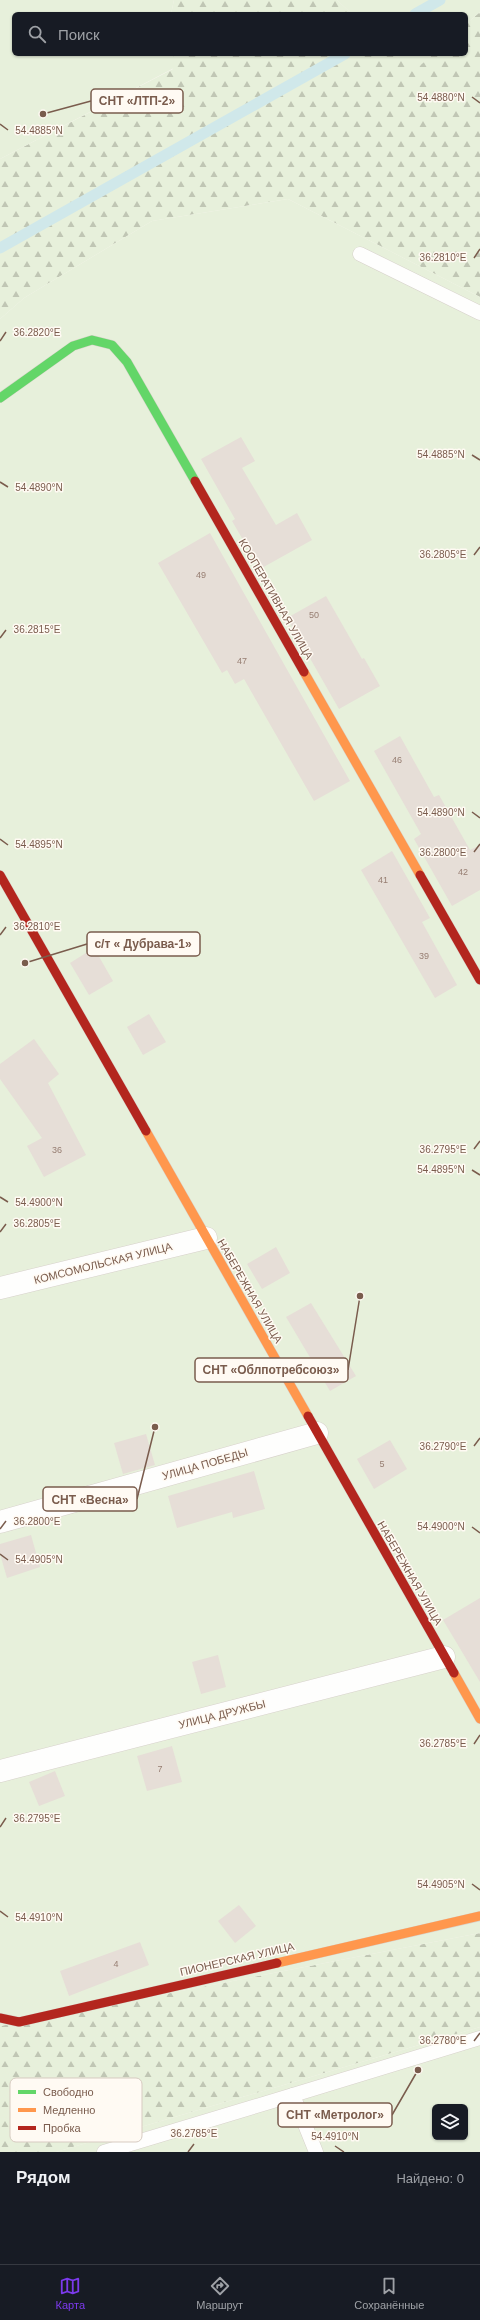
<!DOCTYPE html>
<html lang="ru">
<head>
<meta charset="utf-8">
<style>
	:root { --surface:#171b24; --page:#242831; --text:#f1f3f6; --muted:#9ea1a6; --line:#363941; --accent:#7c3aed }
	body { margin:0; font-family:Arial,sans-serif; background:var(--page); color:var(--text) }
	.controls { position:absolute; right:12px; bottom:12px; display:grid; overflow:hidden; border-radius:6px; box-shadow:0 1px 3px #0004 }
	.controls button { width:36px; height:36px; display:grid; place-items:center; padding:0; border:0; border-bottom:1px solid var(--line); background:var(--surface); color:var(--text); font:20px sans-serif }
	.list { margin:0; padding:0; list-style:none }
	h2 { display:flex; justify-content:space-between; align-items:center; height:52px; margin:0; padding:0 16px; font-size:17px }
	h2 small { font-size:13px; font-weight:400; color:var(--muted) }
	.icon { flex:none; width:22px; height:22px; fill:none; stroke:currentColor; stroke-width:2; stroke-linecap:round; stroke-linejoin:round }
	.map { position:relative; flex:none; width:480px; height:2152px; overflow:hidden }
	.search { position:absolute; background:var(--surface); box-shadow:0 1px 3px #0004; left:12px; right:12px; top:12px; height:44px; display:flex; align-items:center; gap:10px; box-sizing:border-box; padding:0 14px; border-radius:6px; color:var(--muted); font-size:15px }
	.sheet { height:112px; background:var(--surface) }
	nav { display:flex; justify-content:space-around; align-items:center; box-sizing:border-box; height:56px; border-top:1px solid var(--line); background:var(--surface); font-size:11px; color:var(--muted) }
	nav a { display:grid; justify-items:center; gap:2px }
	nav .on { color:var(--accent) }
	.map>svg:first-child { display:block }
	.forest { fill:url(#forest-firs) }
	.garden { fill:#e7f0db; fill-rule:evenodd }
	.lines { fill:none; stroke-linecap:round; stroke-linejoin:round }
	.stream { stroke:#d0e8ea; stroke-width:11 }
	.building { fill:#e6ded7 }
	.lane-casing { stroke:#d7d1cb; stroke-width:15 }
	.street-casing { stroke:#d7d1cb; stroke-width:23 }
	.fast-casing { stroke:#d9d2cb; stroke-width:10 }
	.slow-casing { stroke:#d9d2cb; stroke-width:10 }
	.jam-casing { stroke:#d9d2cb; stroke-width:10 }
	.lane { stroke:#fefefd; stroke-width:14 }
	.street { stroke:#fefefd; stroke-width:22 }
	.fast { stroke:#63d668; stroke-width:9 }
	.slow { stroke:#ff974d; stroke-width:9 }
	.jam { stroke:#b3261e; stroke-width:9 }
	.ticks { fill:none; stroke:#7a5c4d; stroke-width:1.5 }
	.labels { text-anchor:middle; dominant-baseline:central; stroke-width:3; stroke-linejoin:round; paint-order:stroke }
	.number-label { font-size:9px; fill:#977e72 }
	.street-label { font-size:11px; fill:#7a5c4d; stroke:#fffaf3 }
	.key { fill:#fffaf3; stroke:#d7cbc1; stroke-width:1 }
	.key-label { font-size:11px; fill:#7a5c4d }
	.ticks-label { font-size:10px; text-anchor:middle; fill:#7a5c4d; stroke:#fffaf3; stroke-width:3; stroke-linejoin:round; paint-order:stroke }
	.leader { fill:none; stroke:#7a5c4d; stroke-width:1.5 }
	.callout-dot { fill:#7a5c4d; stroke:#fffaf3; stroke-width:1.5 }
	.callout { fill:#fffaf3; stroke:#7a5c4d; stroke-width:1.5 }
	.callout-label { font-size:12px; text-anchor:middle; font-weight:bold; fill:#7a5c4d }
</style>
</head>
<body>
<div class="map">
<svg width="480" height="2152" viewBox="0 0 480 2152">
	<defs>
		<pattern id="forest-firs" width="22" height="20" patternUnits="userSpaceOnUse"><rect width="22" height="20" fill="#e7f0db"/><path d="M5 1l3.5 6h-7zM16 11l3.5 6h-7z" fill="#c0c6b4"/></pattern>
	</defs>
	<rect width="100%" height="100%" fill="#f9f5f0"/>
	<g class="forest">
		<path d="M174,0H337L352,14H171Z"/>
		<path d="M480,12V297L288,199L152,221L24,298L0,319V159L173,69V54H394L413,71L433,54H466V24Z"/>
		<path d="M480,1933V2027L56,2152H0V2026Z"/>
	</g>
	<g class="garden">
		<path d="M0,0H174L171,14H14V54H173L174,68L0,159Z"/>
		<path d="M337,0H480V12L466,24V14H352Z"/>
		<path d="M394,54H433L413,72Z"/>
		<path d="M288,199L480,297V1933L0,2026V319L24,298L152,221Z"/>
		<path d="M480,2027V2152H56ZM435,2107H465V2137H435Z"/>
	</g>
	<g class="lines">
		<g class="stream">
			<path d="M415,14L440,0"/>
			<path d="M0,248L345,54"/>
		</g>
	</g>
	<g class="building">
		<path d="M241,437L255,461L242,468L276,525L297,513L312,540L260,569L232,521L235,519L201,459Z"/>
		<path d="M210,533L350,781L314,801L244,679L235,684L227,670L222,673L158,563Z"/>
		<path d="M326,596L362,659L364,658L380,686L339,709L287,618Z"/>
		<path d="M400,736L434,797L439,795L470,850L480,845V890L452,906L414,839L421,834L374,751Z"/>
		<path d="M392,851L430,918L422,922L457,985L435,998L361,870Z"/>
		<path d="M94,948L113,981L89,995L70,963Z"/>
		<path d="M149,1014L166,1042L143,1055L127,1027Z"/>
		<path d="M34,1039L59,1074L48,1083L86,1155L44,1177L27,1146L42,1138L0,1079V1064Z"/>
		<path d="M276,1247L290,1273L262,1289L247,1264Z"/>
		<path d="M311,1303L356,1376L330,1391L286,1317Z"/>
		<path d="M146,1434L155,1465L123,1474L114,1443Z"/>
		<path d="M390,1440L407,1469L374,1489L357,1459Z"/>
		<path d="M254,1471L265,1509L233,1518L232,1512L177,1528L168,1496Z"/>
		<path d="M31,1535L40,1567L7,1578L0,1554V1544Z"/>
		<path d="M480,1598V1682L443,1620Z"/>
		<path d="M218,1655L226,1687L201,1694L192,1662Z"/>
		<path d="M172,1746L182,1782L147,1791L137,1756Z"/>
		<path d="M55,1771L65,1796L39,1806L29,1782Z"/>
		<path d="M239,1905L256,1926L235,1943L218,1921Z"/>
		<path d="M140,1942L149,1965L69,1996L60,1971Z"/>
	</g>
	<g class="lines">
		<g class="lane-casing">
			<g id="lane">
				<path d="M360,254L480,313"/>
				<path d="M104,2152L293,2095"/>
				<path d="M316,2152L293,2095L480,2038"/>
			</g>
		</g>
		<g class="street-casing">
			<g id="street">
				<path d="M0,1288L206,1238"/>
				<path d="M0,1522L317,1433"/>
				<path d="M0,1771L444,1657"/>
			</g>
		</g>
		<g class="fast-casing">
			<path id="fast" d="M0,398L73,346L92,340L112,345L127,362L195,481"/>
		</g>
		<g class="slow-casing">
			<g id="slow">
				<path d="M304,672L420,875"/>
				<path d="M146,1131L308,1416"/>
				<path d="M454,1673L480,1719"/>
				<path d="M277,1963L480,1916"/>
			</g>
		</g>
		<g class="jam-casing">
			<g id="jam">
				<path d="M195,481L304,672"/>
				<path d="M0,875L146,1131"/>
				<path d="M420,875L480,980"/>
				<path d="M308,1416L454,1673"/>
				<path d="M0,2018L19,2022L277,1963"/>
			</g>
		</g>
		<use href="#lane" class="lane"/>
		<use href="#street" class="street"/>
		<use href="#fast" class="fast"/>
		<use href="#slow" class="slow"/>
		<use href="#jam" class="jam"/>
	</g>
	<path class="ticks" d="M472,97L480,103M0,124L8,130M474,258L480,249M0,341L6,332M472,455L480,460M0,482L8,487M474,555L480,547M0,638L6,630M472,812L480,818M0,839L8,845M474,852L480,844M0,935L6,927M474,1149L480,1141M472,1170L480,1175M0,1197L8,1202M0,1232L6,1224M474,1446L480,1438M472,1527L480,1533M0,1529L6,1521M0,1554L8,1560M474,1744L480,1735M0,1827L6,1818M472,1884L480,1890M0,1911L8,1917M474,2041L480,2033M335,2146L344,2152M188,2152L194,2144"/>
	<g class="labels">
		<g class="number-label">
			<text x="201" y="575">49</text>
			<text x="314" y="615">50</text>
			<text x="242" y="661">47</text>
			<text x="397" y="760">46</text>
			<text x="463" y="872">42</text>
			<text x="383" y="880">41</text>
			<text x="424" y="956">39</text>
			<text x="57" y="1150">36</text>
			<text x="382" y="1464">5</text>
			<text x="160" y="1769">7</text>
			<text x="116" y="1964">4</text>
		</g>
		<g class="street-label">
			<text transform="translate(276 599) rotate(60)">КООПЕРАТИВНАЯ УЛИЦА</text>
			<text transform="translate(103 1263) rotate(-14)">КОМСОМОЛЬСКАЯ УЛИЦА</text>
			<text transform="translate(250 1291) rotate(60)">НАБЕРЕЖНАЯ УЛИЦА</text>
			<text transform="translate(205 1464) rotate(-16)">УЛИЦА ПОБЕДЫ</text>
			<text transform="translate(410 1573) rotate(60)">НАБЕРЕЖНАЯ УЛИЦА</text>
			<text transform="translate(222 1714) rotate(-14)">УЛИЦА ДРУЖБЫ</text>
			<text transform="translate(237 1959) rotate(-13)">ПИОНЕРСКАЯ УЛИЦА</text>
		</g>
	</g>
	<rect x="10" y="2078" width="132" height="64" rx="6" class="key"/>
	<rect x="18" y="2090" width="18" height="4" fill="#63d668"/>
	<rect x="18" y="2108" width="18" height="4" fill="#ff974d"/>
	<rect x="18" y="2126" width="18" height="4" fill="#b3261e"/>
	<g class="key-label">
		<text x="43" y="2096">Свободно</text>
		<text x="43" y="2114">Медленно</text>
		<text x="43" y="2132">Пробка</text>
	</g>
	<g class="ticks-label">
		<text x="441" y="101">54.4880°N</text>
		<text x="39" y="134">54.4885°N</text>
		<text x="443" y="261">36.2810°E</text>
		<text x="37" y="336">36.2820°E</text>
		<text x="441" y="458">54.4885°N</text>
		<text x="39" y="491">54.4890°N</text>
		<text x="443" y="558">36.2805°E</text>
		<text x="37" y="633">36.2815°E</text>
		<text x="441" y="816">54.4890°N</text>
		<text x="39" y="848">54.4895°N</text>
		<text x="443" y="856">36.2800°E</text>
		<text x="37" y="930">36.2810°E</text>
		<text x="443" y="1153">36.2795°E</text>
		<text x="441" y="1173">54.4895°N</text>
		<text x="39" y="1206">54.4900°N</text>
		<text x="37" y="1227">36.2805°E</text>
		<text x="443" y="1450">36.2790°E</text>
		<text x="37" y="1525">36.2800°E</text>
		<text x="441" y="1530">54.4900°N</text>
		<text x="39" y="1563">54.4905°N</text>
		<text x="443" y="1747">36.2785°E</text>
		<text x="37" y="1822">36.2795°E</text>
		<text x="441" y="1888">54.4905°N</text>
		<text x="39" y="1921">54.4910°N</text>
		<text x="443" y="2044">36.2780°E</text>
		<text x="194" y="2137">36.2785°E</text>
		<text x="335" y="2140">54.4910°N</text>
	</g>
	<path class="leader" d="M43 114L91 101M25 963L87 944M360 1296L348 1370M155 1427L137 1499M418 2070L392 2115"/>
	<g class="callout-dot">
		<circle cx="43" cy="114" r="4"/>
		<circle cx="25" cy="963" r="4"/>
		<circle cx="360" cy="1296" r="4"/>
		<circle cx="155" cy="1427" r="4"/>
		<circle cx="418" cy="2070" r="4"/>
	</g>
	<g class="callout">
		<rect x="91" y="89" width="92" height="24" rx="4"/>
		<rect x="87" y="932" width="113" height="24" rx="4"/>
		<rect x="195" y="1358" width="153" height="24" rx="4"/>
		<rect x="43" y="1487" width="94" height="24" rx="4"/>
		<rect x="278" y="2103" width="114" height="24" rx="4"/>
	</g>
	<g class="callout-label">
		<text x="137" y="105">СНТ «ЛТП-2»</text>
		<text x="143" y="948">с/т « Дубрава-1»</text>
		<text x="271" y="1374">СНТ «Облпотребсоюз»</text>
		<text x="90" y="1504">СНТ «Весна»</text>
		<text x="335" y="2119">СНТ «Метролог»</text>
	</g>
</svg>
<div class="controls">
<button><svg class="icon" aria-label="layers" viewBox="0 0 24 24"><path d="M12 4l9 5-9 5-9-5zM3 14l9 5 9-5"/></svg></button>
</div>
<div class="search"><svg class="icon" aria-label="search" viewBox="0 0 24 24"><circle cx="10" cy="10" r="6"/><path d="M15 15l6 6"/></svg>Поиск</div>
</div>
<section class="sheet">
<h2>Рядом<small>Найдено: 0</small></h2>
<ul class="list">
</ul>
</section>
<nav>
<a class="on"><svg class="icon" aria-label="map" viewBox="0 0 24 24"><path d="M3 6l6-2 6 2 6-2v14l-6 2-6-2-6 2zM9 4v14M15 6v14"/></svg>Карта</a>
<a><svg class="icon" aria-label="directions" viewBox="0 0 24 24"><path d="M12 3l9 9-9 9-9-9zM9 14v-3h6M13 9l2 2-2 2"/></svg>Маршрут</a>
<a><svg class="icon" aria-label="saved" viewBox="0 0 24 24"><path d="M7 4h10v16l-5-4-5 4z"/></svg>Сохранённые</a>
</nav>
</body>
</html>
